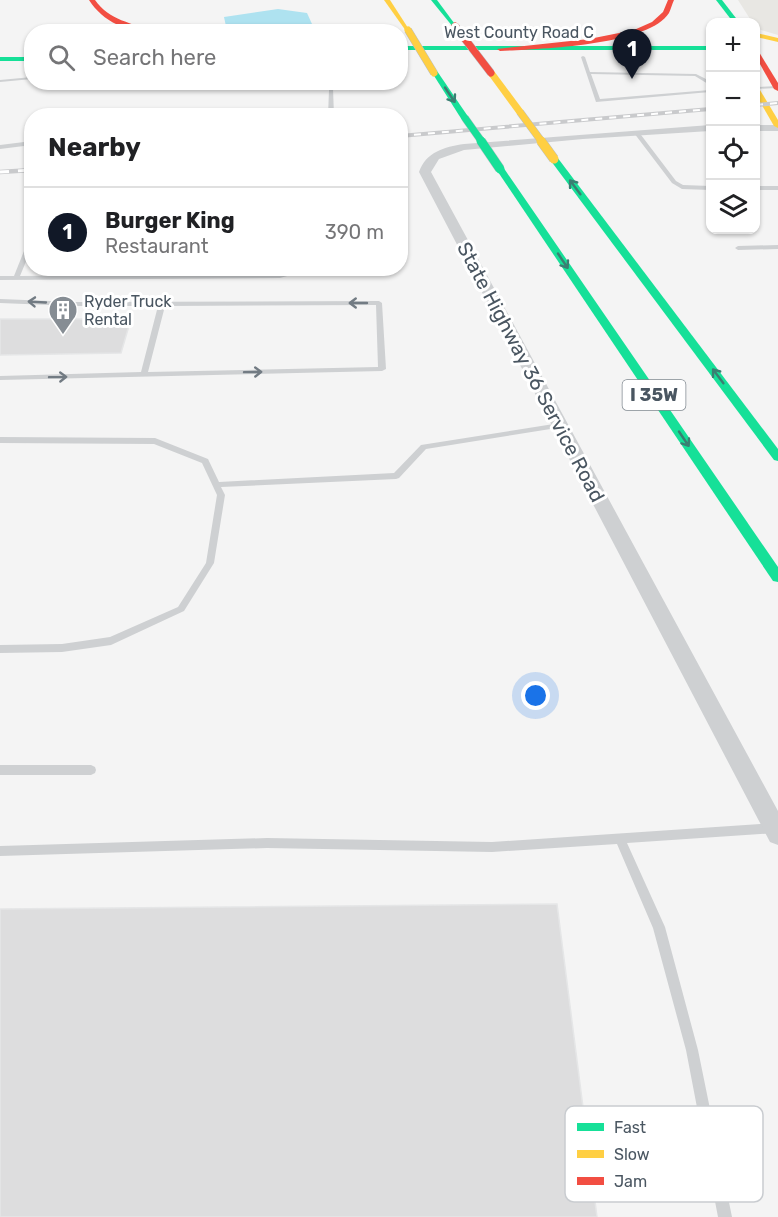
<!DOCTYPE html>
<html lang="en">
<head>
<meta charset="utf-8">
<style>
	:root { --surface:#fff; --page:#f6f6f6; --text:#202124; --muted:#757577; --line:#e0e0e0; --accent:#111827 }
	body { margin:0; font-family:Rubik,sans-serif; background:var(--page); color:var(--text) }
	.controls { position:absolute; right:18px; top:18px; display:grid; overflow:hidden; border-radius:12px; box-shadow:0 2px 4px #0004 }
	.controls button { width:54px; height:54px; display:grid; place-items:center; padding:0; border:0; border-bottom:2px solid var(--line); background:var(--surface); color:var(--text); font:30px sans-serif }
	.you { position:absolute; left:536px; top:696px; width:21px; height:21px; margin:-15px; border:4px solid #fff; border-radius:50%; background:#1a73e8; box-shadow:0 0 0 9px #1a73e833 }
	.badge { display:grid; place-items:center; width:39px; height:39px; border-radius:50%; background:var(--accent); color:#fff; font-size:20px; font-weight:700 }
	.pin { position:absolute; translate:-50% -50px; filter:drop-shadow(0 2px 3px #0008) }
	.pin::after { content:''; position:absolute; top:32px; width:21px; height:18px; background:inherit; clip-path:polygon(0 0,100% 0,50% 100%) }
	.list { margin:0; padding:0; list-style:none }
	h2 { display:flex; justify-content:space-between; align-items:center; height:78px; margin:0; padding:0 24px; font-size:26px }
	h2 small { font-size:20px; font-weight:400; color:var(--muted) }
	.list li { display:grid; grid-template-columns:39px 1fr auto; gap:18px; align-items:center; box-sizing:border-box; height:90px; padding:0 24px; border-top:2px solid var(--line) }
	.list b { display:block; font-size:22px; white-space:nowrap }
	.list p { margin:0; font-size:20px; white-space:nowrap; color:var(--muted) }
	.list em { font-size:20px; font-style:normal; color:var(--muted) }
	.icon { flex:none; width:33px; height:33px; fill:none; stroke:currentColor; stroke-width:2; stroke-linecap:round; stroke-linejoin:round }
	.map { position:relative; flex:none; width:778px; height:1217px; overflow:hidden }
	.search { position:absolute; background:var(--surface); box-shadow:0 2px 4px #0004; left:24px; top:24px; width:384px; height:66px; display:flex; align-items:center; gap:15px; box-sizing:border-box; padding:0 21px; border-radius:24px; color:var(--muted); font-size:22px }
	.panel { position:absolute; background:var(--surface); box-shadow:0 2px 4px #0004; left:24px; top:108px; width:384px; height:168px; border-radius:24px }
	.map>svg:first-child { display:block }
	.commercial { fill:#e8e7e3 }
	.water { fill:#aee2f0 }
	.building { fill:#ddddde; stroke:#e5e6e7; stroke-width:1.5 }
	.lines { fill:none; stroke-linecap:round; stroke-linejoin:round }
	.lane { fill:#ced0d2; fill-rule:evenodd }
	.street { fill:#ced0d2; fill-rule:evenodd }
	.fast { fill:#16e098; fill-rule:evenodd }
	.slow { fill:#ffcf43; fill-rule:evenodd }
	.jam { fill:#f24e42; fill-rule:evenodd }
	.rail-far1-casing { stroke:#c9cacc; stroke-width:4 }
	.rail-casing { stroke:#c9cacc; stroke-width:4.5 }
	.rail-far1 { stroke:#fff; stroke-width:2; stroke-dasharray:7; stroke-linecap:butt }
	.rail { stroke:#fff; stroke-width:3; stroke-dasharray:9; stroke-linecap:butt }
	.fast-bridge-far1-casing { stroke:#b9bec3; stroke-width:8; stroke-linecap:butt }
	.fast-bridge-casing { stroke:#b9bec3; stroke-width:10; stroke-linecap:butt }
	.slow-bridge-far1-casing { stroke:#b9bec3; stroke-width:8; stroke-linecap:butt }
	.slow-bridge-casing { stroke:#b9bec3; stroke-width:10; stroke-linecap:butt }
	.jam-bridge-casing { stroke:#b9bec3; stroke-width:8; stroke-linecap:butt }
	.fast-bridge-far1 { stroke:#16e098; stroke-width:7 }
	.fast-bridge { stroke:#16e098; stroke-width:9 }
	.slow-bridge-far1 { stroke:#ffcf43; stroke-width:7 }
	.slow-bridge { stroke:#ffcf43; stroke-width:9 }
	.jam-bridge { stroke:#f24e42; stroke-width:7 }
	.oneway { stroke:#3a7f72 }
	.oneway2 { stroke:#727b83 }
	.labels { text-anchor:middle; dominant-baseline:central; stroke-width:6; stroke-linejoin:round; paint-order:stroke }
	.far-street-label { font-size:16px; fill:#4a5661; stroke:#fff }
	.far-poi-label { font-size:16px; fill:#4a5661; stroke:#fff; text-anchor:start }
	.shield { fill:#fff; stroke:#808990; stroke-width:1.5 }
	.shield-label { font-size:18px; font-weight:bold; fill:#4a5661 }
	.street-label { font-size:20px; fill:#4a5661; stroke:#fff }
	.key { fill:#fff; stroke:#c9ccd0; stroke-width:1.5 }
	.key-label { font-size:16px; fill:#4a5661 }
</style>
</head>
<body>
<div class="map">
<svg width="778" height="1217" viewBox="0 0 778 1217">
	<rect width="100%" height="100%" fill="#f4f4f4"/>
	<path class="commercial" d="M738,0H778V35L761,30L756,26V22H752Z"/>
	<path class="water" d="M278,9L307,13L312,24L305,31H227L224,17Z"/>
	<g class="building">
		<path d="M0,319H131L121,353L0,355Z"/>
		<path d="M557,904L597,1217H0V909Z"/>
	</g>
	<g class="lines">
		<g class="lane">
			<path d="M583,56L585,57L590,72L696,74L710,81V84H708L695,76L591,74L600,99L710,90V92L596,102L581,57Z"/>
			<path d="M32,77V79L0,82V80Z"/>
			<path d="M309,82H317L333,88L334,116H328L329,90Z"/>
			<path d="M778,86L777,88L756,89V87Z"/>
			<path d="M634,131H638L676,181L683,185L710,186V190L682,189L672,183L634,133Z"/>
			<path d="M32,141V145L0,149V145Z"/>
			<rect x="756" y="186" width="22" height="4"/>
			<path d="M31,239L32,247L20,276L280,274L303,268H316L280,278L0,280V276H14L28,241Z"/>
			<path d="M778,245V249L738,250L735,248L738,246Z"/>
			<path d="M0,299L75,302L379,301L382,303L386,369L382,371L0,380V376L141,372L158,306H75L0,303ZM376,305L378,367L148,372L165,306Z"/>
			<path d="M560,423H563V427L426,449L399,478L396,479L221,487L225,495L214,563L184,611L111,645L62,652L0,653V645L62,644L110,637L178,607L206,563L217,495L202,463L154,444L0,443V437L155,438L208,459L219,482L394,473L421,445Z"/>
			<path d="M0,765H91L95,767L96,770L95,773L91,775H0Z"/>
			<path d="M775,823L778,824V832L775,833L627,843L665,927L698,1050L732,1217H718L686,1050L653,928L617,844L492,852L267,848L0,856V846L267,838L492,842Z"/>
		</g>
		<g class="street">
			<path d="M710,125V131L583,139L464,150L439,159L431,172L778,811V845L770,842L419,172C426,152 444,147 464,144Z"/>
			<rect x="756" y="125" width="22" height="6"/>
		</g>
		<g class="fast">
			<path d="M431,0H437L457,27H453Z"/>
			<path d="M716,0H722L739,22H733Z"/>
			<rect x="400" y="46" width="310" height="4"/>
			<rect x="0" y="57" width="32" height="4"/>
			<path d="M431,71H437L469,118L468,120H462Z"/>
			<path d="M551,157H557L778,449V461L774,460L551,161Z"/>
			<path d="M497,167H503L778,567V582L773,581L496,169Z"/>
		</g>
		<g class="slow">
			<path d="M384,0H390L410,31H406Z"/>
			<path d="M756,33L778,38V42L756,37Z"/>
			<path d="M488,71H494L523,110V114H517L487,73Z"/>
			<path d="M756,88L760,90L778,120V128L774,126L756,95Z"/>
		</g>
		<g class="jam">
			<path d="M89,0H95C110,21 131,22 153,32C127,32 103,22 89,0Z"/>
			<path d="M668,0H674C672,4 671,9 669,13C648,46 537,49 500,51L497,49L589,39L634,30L652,22L663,12Z"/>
			<path d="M756,50L759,52L778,83V91L774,89L756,57Z"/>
		</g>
		<g class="rail-far1-casing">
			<g id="rail-far1">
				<path d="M756,105L778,103"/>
				<path d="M400,136L710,109"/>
			</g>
		</g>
		<g class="rail-casing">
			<path id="rail" d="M0,172L32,170"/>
		</g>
		<use href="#rail-far1" class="rail-far1"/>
		<use href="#rail" class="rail"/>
		<g class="fast-bridge-far1-casing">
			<path id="fast-bridge-far1" d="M465,118L482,142"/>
		</g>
		<g class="fast-bridge-casing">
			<path id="fast-bridge" d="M481,141L500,169"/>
		</g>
		<g class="slow-bridge-far1-casing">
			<g id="slow-bridge-far1">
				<path d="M408,30L434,73"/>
				<path d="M520,112L542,142"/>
			</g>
		</g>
		<g class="slow-bridge-casing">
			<path id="slow-bridge" d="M541,141L554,159"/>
		</g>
		<g class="jam-bridge-casing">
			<path id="jam-bridge" d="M455,26L491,73"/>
		</g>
		<use href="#fast-bridge-far1" class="fast-bridge-far1"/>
		<use href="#fast-bridge" class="fast-bridge"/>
		<use href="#slow-bridge-far1" class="slow-bridge-far1"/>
		<use href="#slow-bridge" class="slow-bridge"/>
		<use href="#jam-bridge" class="jam-bridge"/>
	</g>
	<defs><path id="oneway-shaft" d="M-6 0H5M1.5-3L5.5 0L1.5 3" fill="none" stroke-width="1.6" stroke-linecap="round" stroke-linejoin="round" transform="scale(1.5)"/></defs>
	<g class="oneway">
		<use href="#oneway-shaft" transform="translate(450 95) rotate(56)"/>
		<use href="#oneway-shaft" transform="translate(575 187) rotate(-127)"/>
		<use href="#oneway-shaft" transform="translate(563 261) rotate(56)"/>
		<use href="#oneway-shaft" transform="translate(718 376) rotate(-127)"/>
		<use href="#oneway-shaft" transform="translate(684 439) rotate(56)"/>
	</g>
	<g class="oneway2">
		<use href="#oneway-shaft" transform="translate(37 302) rotate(-177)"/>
		<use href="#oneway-shaft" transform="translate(358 303) rotate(180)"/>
		<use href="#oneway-shaft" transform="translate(253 372) rotate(-1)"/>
		<use href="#oneway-shaft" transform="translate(58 377) rotate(-1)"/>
	</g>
	<defs>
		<g id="building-pin" transform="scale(1.5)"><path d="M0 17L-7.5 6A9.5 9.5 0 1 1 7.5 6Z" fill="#868d94" stroke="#fff"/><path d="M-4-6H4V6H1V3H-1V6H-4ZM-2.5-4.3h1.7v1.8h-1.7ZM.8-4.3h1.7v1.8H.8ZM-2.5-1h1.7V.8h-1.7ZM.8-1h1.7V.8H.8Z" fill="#fff"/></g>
	</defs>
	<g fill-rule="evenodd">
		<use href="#building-pin" x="63" y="310"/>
	</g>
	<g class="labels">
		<g class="far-street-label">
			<text x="519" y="32">West County Road C</text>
		</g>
		<g class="far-poi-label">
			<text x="84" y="301">Ryder Truck<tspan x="84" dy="18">Rental</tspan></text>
		</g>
		<rect class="shield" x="622.5" y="380" width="63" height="30" rx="4.5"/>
		<g class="shield-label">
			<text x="654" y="395">I 35W</text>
		</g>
		<g class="street-label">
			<text transform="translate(531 372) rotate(62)">State Highway 36 Service Road</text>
		</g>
	</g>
	<rect x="565" y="1106" width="198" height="96" rx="9" class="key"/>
	<rect x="577" y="1123" width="27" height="8" fill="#16e098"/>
	<rect x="577" y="1150" width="27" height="8" fill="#ffcf43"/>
	<rect x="577" y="1177" width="27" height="8" fill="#f24e42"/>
	<g class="key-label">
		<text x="614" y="1133">Fast</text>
		<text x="614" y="1160">Slow</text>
		<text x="614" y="1187">Jam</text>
	</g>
</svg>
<div class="controls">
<button>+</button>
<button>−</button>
<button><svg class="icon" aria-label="locate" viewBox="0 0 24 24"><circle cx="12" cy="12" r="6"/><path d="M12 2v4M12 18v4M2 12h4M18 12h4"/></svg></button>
<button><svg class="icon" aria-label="layers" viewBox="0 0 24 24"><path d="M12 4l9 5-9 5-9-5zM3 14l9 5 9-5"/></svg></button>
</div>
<div class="you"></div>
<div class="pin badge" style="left:632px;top:79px">1</div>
<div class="search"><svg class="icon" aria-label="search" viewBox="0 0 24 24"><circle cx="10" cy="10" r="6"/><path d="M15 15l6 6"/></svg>Search here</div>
<section class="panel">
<h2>Nearby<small></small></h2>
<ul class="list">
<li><span class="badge">1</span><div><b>Burger King</b><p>Restaurant</p></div><em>390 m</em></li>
</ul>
</section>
</div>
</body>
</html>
